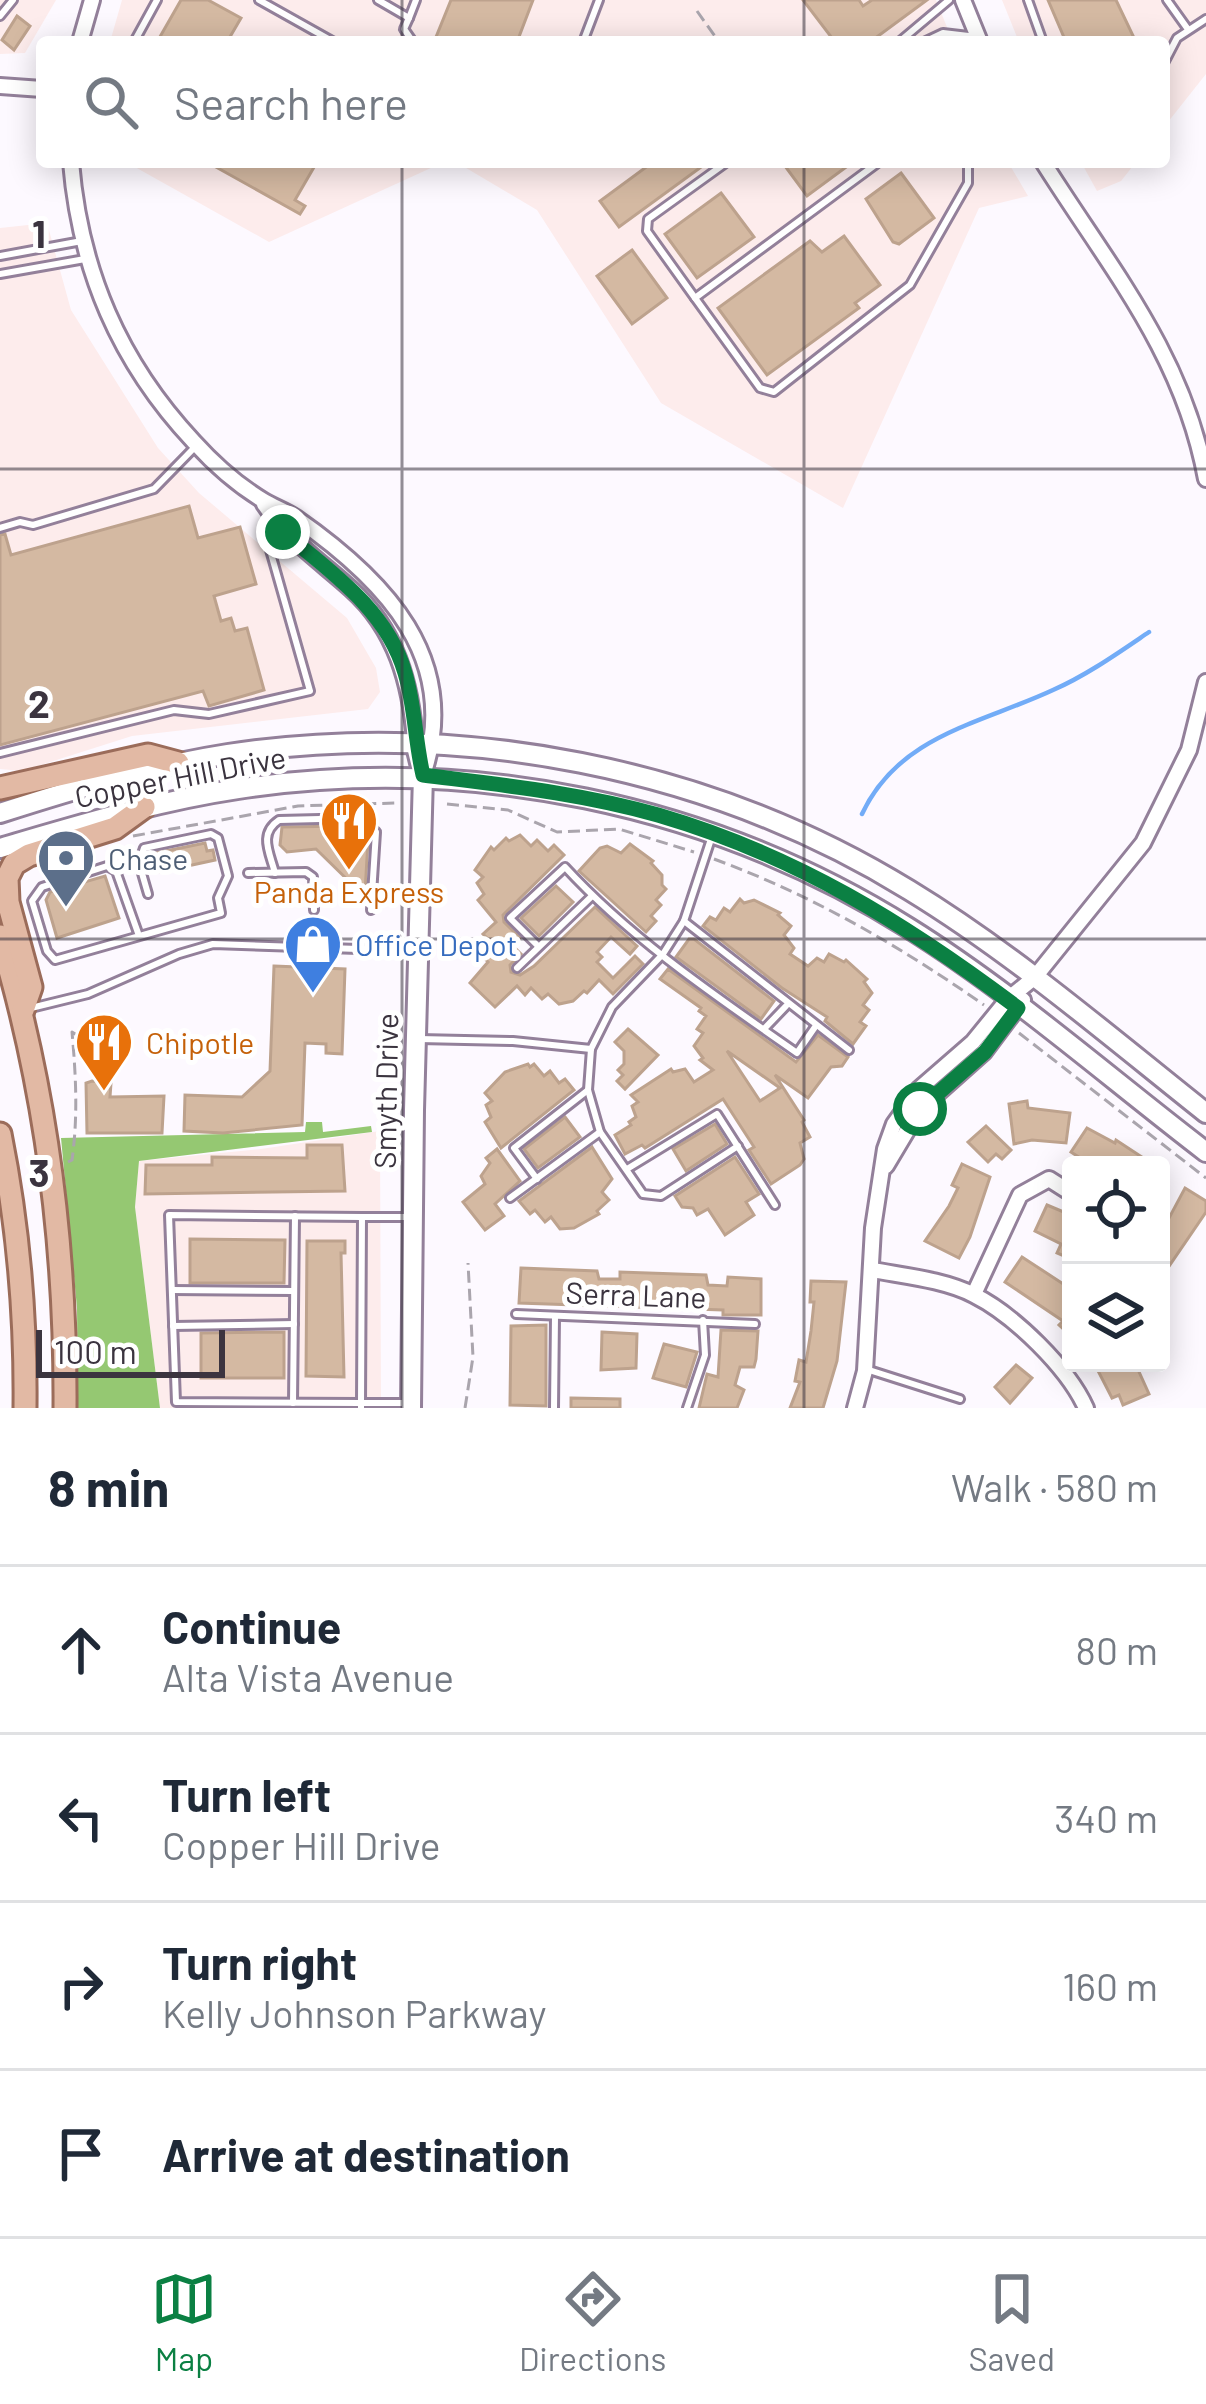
<!DOCTYPE html>
<html lang="en">
<head>
<meta charset="utf-8">
<style>
	:root { --surface:#fff; --page:#f2f2f3; --text:#1f2937; --muted:#747a83; --line:#e0e1e3; --accent:#0b8043 }
	body { margin:0; font-family:Barlow,sans-serif; background:var(--page); color:var(--text) }
	.controls { position:absolute; right:36px; bottom:36px; display:grid; overflow:hidden; border-radius:12px; box-shadow:0 6px 30px #0003 }
	.controls button { width:108px; height:108px; display:grid; place-items:center; padding:0; border:0; border-bottom:3px solid var(--line); background:var(--surface); color:var(--text); font:60px sans-serif }
	.scale { position:absolute; left:36px; bottom:30px; width:189px; box-sizing:border-box; padding-left:12px; border:6px solid #3b343f; border-top:0; font-size:33px; line-height:42px; white-space:nowrap; color:#3b343f; -webkit-text-stroke:9px #fff; paint-order:stroke }
	.stop { position:absolute; width:36px; height:36px; margin:-27px; border:9px solid #0b8043; border-radius:50%; background:#fff }
	.stop.end { background:#0b8043; border-color:#fff; box-shadow:0 3px 12px #0008 }
	.list { margin:0; padding:0; list-style:none }
	h2 { display:flex; justify-content:space-between; align-items:center; height:156px; margin:0; padding:0 48px; font-size:51px }
	h2 small { font-size:39px; font-weight:400; color:var(--muted) }
	.list li { display:grid; grid-template-columns:78px 1fr auto; gap:36px; align-items:center; box-sizing:border-box; height:168px; padding:0 48px; border-top:3px solid var(--line) }
	.list b { display:block; font-size:45px; white-space:nowrap }
	.list p { margin:0; font-size:39px; white-space:nowrap; color:var(--muted) }
	.list em { font-size:39px; font-style:normal; color:var(--muted) }
	.icon { flex:none; width:66px; height:66px; fill:none; stroke:currentColor; stroke-width:2; stroke-linecap:round; stroke-linejoin:round }
	.map { position:relative; flex:none; width:1206px; height:1408px; overflow:hidden }
	.search { position:absolute; background:var(--surface); box-shadow:0 6px 30px #0003; left:36px; right:36px; top:36px; height:132px; display:flex; align-items:center; gap:30px; box-sizing:border-box; padding:0 42px; border-radius:12px; color:var(--muted); font-size:45px }
	.sheet { height:828px; background:var(--surface) }
	nav { display:flex; justify-content:space-around; align-items:center; box-sizing:border-box; height:168px; border-top:3px solid var(--line); background:var(--surface); font-size:33px; color:var(--muted) }
	nav a { display:grid; justify-items:center; gap:6px }
	nav .on { color:var(--accent) }
	.map>svg:first-child { display:block }
	.industrial { fill:#fdecec }
	.forest { fill:#95c872 }
	.lines { fill:none; stroke-linecap:round; stroke-linejoin:round }
	.stream { stroke:#72acf7; stroke-width:4.5 }
	.building { fill:#d4b9a2; stroke:#bda28d; stroke-width:3; fill-rule:evenodd }
	.lane-casing { stroke:#93809a; stroke-width:12 }
	.street-casing { stroke:#93809a; stroke-width:20 }
	.secondary-casing { stroke:#93809a; stroke-width:24 }
	.primary-casing { stroke:#9b6c5a; stroke-width:27 }
	.path { stroke:#aaa5ad; stroke-width:3; stroke-dasharray:12 6; stroke-linecap:butt }
	.lane { stroke:#fff; stroke-width:6 }
	.street { stroke:#fff; stroke-width:14 }
	.secondary { stroke:#fff; stroke-width:18 }
	.primary { stroke:#e2b9a4; stroke-width:21 }
	.route { stroke:#0b8043; stroke-width:15 }
	.grid { fill:none; stroke:#3b343f; stroke-width:3; stroke-opacity:0.55 }
	.labels { text-anchor:middle; dominant-baseline:central; stroke-width:10; stroke-linejoin:round; paint-order:stroke }
	.street-label { font-size:30px; fill:#3b343f; stroke:#fff }
	.service-label { font-size:30px; fill:#4e5e75; stroke:#fff; text-anchor:start }
	.food-label { font-size:30px; fill:#c56008; stroke:#fff }
	.shop-label { font-size:30px; fill:#366cbe; stroke:#fff; text-anchor:start }
	.grid-label { font-size:39px; text-anchor:middle; font-weight:bold; fill:#3b343f; stroke:#fff; stroke-width:10; stroke-linejoin:round; paint-order:stroke }
</style>
</head>
<body>
<div class="map">
<svg width="1206" height="1408" viewBox="0 0 1206 1408">
	<rect width="100%" height="100%" fill="#fdf9ff"/>
	<g class="industrial">
		<path d="M0,0H56L25,53L0,54Z"/>
		<path d="M122,0H936L953,42H110Z"/>
		<path d="M1002,0H1206V74L1164,127V42H1019Z"/>
		<path d="M126,162H444L269,242Z"/>
		<path d="M456,162H1008L1028,196L979,208L843,508L661,403L537,210Z"/>
		<path d="M1081,162H1136L1121,181L1097,191Z"/>
		<path d="M47,223L71,310L158,448L199,493L347,618L376,668L380,692L368,709L132,736L22,771L0,769V228Z"/>
		<path d="M380,1131L381,1408H160L135,1207L139,1161L261,1149Z"/>
	</g>
	<path class="forest" d="M306,1122H322L323,1132L371,1126L372,1132L139,1161L135,1207L160,1408H78L77,1308L61,1138L305,1132Z"/>
	<g class="lines">
		<path class="stream" d="M862,814C899,735 980,724 1053,690C1087,675 1118,653 1149,632"/>
	</g>
	<g class="building">
		<path d="M181,0H208L241,18L227,42H157Z"/>
		<path d="M451,0H533L517,42H434Z"/>
		<path d="M803,0H859L863,6L872,0H927L870,42H835Z"/>
		<path d="M1048,0H1116L1136,42H1066Z"/>
		<path d="M17,16L30,26L14,50L2,40Z"/>
		<path d="M207,162H317L295,200L305,206L300,214Z"/>
		<path d="M653,162H708L619,227L600,201Z"/>
		<path d="M782,162H853L807,196Z"/>
		<path d="M901,173L934,218L899,244L893,242L866,199Z"/>
		<path d="M721,193L754,237L697,278L665,234Z"/>
		<path d="M844,236L880,285L855,303L859,308L767,375L718,308L810,241L822,252Z"/>
		<path d="M632,250L667,298L632,324L597,276Z"/>
		<path d="M189,506L198,538L240,527L256,584L214,596L221,621L231,618L235,631L247,628L264,690L209,706L203,691L0,745V535L5,534L11,555Z"/>
		<path d="M350,826L368,841L365,892H360L316,849L287,852L280,845L282,827Z"/>
		<path d="M520,835L531,846L537,840L548,851L554,845L564,855L503,915L504,922L520,938L513,946L521,954L510,965L511,972L520,975L534,966L595,907L637,946L630,954L611,937L597,952L602,957L597,962L613,978L635,956L643,964L613,994L599,980L587,993L584,991L573,1001L559,1004L548,994L542,999L531,988L525,995L517,986L495,1007L470,983L488,962L480,953L488,939L483,934L496,922L478,900L484,894L477,883L483,877L475,870L491,847L494,850L506,838L509,841Z"/>
		<path d="M205,843L207,851L213,850L215,860L160,872L156,853Z"/>
		<path d="M630,844L653,861L651,863L662,875V885L666,889L656,900L661,905L651,916L656,921L646,932L579,871L600,848L607,846L621,853Z"/>
		<path d="M105,876L119,918L57,938L46,900L50,892Z"/>
		<path d="M556,886L573,902L539,936L521,918Z"/>
		<path d="M740,899L744,903L754,900L780,913L778,915L791,926L784,935L794,948L790,954L808,966L817,958L824,962L829,954L844,962L846,960L867,979L864,982L872,993L863,1005L869,1010L860,1022L866,1026L853,1044L825,1021L827,1017L782,988L703,926L710,917L716,920L724,908L730,912Z"/>
		<path d="M689,939H694L774,1001L761,1019L676,957Z"/>
		<path d="M274,966L345,969L342,1054L326,1053V1044L305,1043L302,1125L223,1133L184,1131L185,1095L242,1097L270,1071Z"/>
		<path d="M668,969L796,1062L818,1035L848,1057L842,1066L831,1067L808,1098L775,1075L804,1120L802,1122L810,1137L800,1143L804,1159L800,1165L771,1184L749,1150L754,1147L723,1099L645,1148L642,1145L625,1154L615,1135L631,1125L629,1122L636,1117L632,1106L638,1102L631,1095L671,1069L673,1072L685,1069L694,1082L713,1070L700,1060L703,1058L694,1046L703,1033L697,1029L706,1016L699,1011L701,1008L660,979ZM727,1051L780,1088L760,1101Z"/>
		<path d="M628,1029L658,1055L625,1089L617,1081L623,1075L618,1070L624,1064V1051L615,1042Z"/>
		<path d="M528,1064L530,1067L534,1064L544,1076L550,1071L559,1083L565,1079L574,1090L501,1148L485,1122L491,1117L486,1105L492,1101L485,1093L505,1072Z"/>
		<path d="M92,1081L111,1083L110,1097L164,1096L162,1133H87L86,1083Z"/>
		<path d="M1027,1101L1028,1108L1070,1113L1066,1143L1032,1140L1014,1144L1009,1104Z"/>
		<path d="M565,1117L580,1137L538,1168L524,1149Z"/>
		<path d="M715,1124L727,1144L686,1171L673,1149Z"/>
		<path d="M986,1126L1011,1150L1002,1159L996,1154L988,1162L968,1142Z"/>
		<path d="M1087,1128L1115,1143L1116,1140L1154,1165H1091L1071,1152Z"/>
		<path d="M307,1145H342L345,1191L145,1194L146,1165H212V1157L307,1158Z"/>
		<path d="M592,1147L612,1179L602,1192L609,1200L597,1211L599,1214L574,1228L560,1229L551,1217L545,1222L535,1210L530,1214L519,1201Z"/>
		<path d="M497,1149L520,1181L495,1204L504,1216L485,1230L463,1202L485,1184L481,1176L490,1163L486,1158Z"/>
		<path d="M735,1157L759,1194L746,1202L754,1215L725,1235L708,1209L697,1215L693,1208L682,1207L675,1196Z"/>
		<path d="M962,1164L990,1177L970,1237L959,1258L925,1241L949,1206L958,1188L952,1185Z"/>
		<path d="M1185,1188L1206,1201V1212L1161,1278V1233Z"/>
		<path d="M1047,1205L1071,1215V1259L1057,1253L1061,1244L1035,1231Z"/>
		<path d="M190,1239L285,1240L284,1283H190Z"/>
		<path d="M307,1241H345V1253H341L344,1377L306,1376Z"/>
		<path d="M1022,1257L1071,1289V1336L1059,1325L1063,1321L1005,1282Z"/>
		<path d="M521,1268L597,1271L599,1279H620V1272L706,1275L708,1285L727,1286L728,1277L761,1279V1315H723V1310L519,1303Z"/>
		<path d="M811,1281L846,1282L837,1361L823,1408H790L800,1382L795,1381L799,1360L806,1362L811,1331L814,1302H810Z"/>
		<path d="M546,1325V1406L510,1405L511,1326Z"/>
		<path d="M721,1330L758,1331L756,1359L754,1367H740L735,1385L744,1390L737,1408H699L707,1374L718,1377Z"/>
		<path d="M284,1332V1378H201V1333Z"/>
		<path d="M602,1332L637,1334L636,1368L601,1370Z"/>
		<path d="M664,1344L697,1352L686,1387L653,1378Z"/>
		<path d="M1094,1363H1135L1149,1394L1123,1405L1119,1395L1112,1398Z"/>
		<path d="M1016,1365L1032,1378L1010,1403L995,1387Z"/>
		<path d="M571,1398L620,1399V1408H571Z"/>
	</g>
	<g class="lines">
		<g class="lane-casing">
			<g id="lane">
				<path d="M259,0L334,42"/>
				<path d="M378,0L409,18L416,0"/>
				<path d="M1028,0L1043,42"/>
				<path d="M1167,0L1187,28"/>
				<path d="M0,16L13,0"/>
				<path d="M409,18L404,29L413,42"/>
				<path d="M134,42L157,0"/>
				<path d="M583,42L599,0"/>
				<path d="M899,42L949,0"/>
				<path d="M924,42L943,33L977,37"/>
				<path d="M1164,63L1177,38L1206,19"/>
				<path d="M727,162L648,219L647,231L695,298L879,162"/>
				<path d="M0,256L82,241"/>
				<path d="M0,274L85,259"/>
				<path d="M695,298L760,388L774,392L910,285L968,183V162"/>
				<path d="M0,528L20,522L33,525L154,489L194,448"/>
				<path d="M0,753L174,710L209,714L310,691L270,550L283,532"/>
				<path d="M712,836L684,921L663,954L612,1007L591,1049L588,1090L600,1132L643,1194L661,1196L738,1146"/>
				<path d="M248,873L306,872L313,877L314,910"/>
				<path d="M275,873C270,853 258,834 279,820L361,818L376,832L371,910"/>
				<path d="M684,921L849,1050"/>
				<path d="M138,933L116,871L107,866L42,887L32,901L47,951L55,960L221,913L218,898L228,876L218,838L211,834L144,848L139,863L148,894"/>
				<path d="M538,946L510,918L565,867C631,939 717,997 797,1053L815,1027"/>
				<path d="M517,968L592,896"/>
				<path d="M31,1008L88,994L179,954L213,944L388,950L413,948"/>
				<path d="M764,1029L786,1006"/>
				<path d="M419,1039L513,1041L591,1049"/>
				<path d="M627,1169L717,1114L775,1205"/>
				<path d="M537,1179L514,1148L588,1090"/>
				<path d="M510,1198L600,1132"/>
				<path d="M172,1290L294,1291"/>
				<path d="M516,1314L755,1324"/>
				<path d="M173,1326L294,1324"/>
				<path d="M869,1370L960,1399"/>
				<path d="M293,1403L295,1216"/>
				<path d="M408,1403H361L362,1217H409"/>
				<path d="M361,1408V1403L176,1402L169,1215L362,1217"/>
				<path d="M554,1408L555,1316"/>
				<path d="M687,1408L705,1355L703,1320"/>
			</g>
		</g>
		<g class="street-casing">
			<g id="street">
				<path d="M963,0L980,42"/>
				<path d="M80,42L92,0"/>
				<path d="M0,86L42,89"/>
				<path d="M71,162C80,270 119,362 194,442C213,463 239,486 264,501C274,507 286,511 296,518C385,580 462,659 423,775"/>
				<path d="M1043,162C1109,267 1183,353 1206,479"/>
				<path d="M264,504C288,540 320,561 351,589C396,629 411,684 415,742"/>
				<path d="M886,1166L920,1109L984,1052L1023,1000"/>
				<path d="M873,1270C905,1276 945,1280 974,1295C1014,1315 1068,1368 1086,1408"/>
				<path d="M974,1294L1020,1195L1049,1179L1071,1193"/>
				<path d="M855,1408L865,1371L873,1228L885,1149L894,1124L919,1089L973,1042L1008,999L1035,977L1143,843L1189,750L1206,682"/>
			</g>
		</g>
		<g class="secondary-casing">
			<g id="secondary">
				<path d="M0,813C75,789 151,766 228,754C460,719 709,767 909,890C1014,954 1109,1036 1206,1113"/>
				<path d="M0,848C79,825 157,801 238,789C470,754 710,803 909,928C1013,993 1108,1077 1206,1152"/>
				<path d="M411,1408L414,1110L423,775L415,742"/>
			</g>
		</g>
		<g class="primary-casing">
			<g id="primary">
				<path d="M0,788L148,755L178,763"/>
				<path d="M0,936C47,1091 66,1247 65,1408"/>
				<path d="M23,1010L31,987L8,902L7,878L14,864L29,855L115,828L144,807"/>
				<path d="M0,1134C18,1224 26,1316 25,1408"/>
			</g>
		</g>
		<g class="path">
			<path d="M697,11L719,42"/>
			<path d="M447,804L508,810L557,832L619,829L694,852"/>
			<path d="M133,836L298,806L395,803"/>
			<path d="M714,859C812,895 898,945 984,1005"/>
			<path d="M1019,1033L1206,1178"/>
			<path d="M68,1162L72,1160C78,1117 76,1076 72,1032L86,1041L99,1065L119,1053"/>
			<path d="M465,1408L473,1357L468,1263"/>
		</g>
		<use href="#lane" class="lane"/>
		<use href="#street" class="street"/>
		<use href="#secondary" class="secondary"/>
		<use href="#primary" class="primary"/>
	</g>
	<g class="lines">
		<path class="route" d="M283,532C331,572 387,610 405,673C415,706 415,741 423,775C502,785 581,793 658,815C795,855 905,923 1018,1008L985,1052L920,1109"/>
	</g>
	<path class="grid" d="M402,0V42M804,0V42M402,162V1408M804,162V1408M0,469H1206M0,939H1206"/>
	<defs>
		<g id="restaurant-pin" transform="scale(3)"><path d="M0 17L-7.5 6A9.5 9.5 0 1 1 7.5 6Z" fill="#e8710a" stroke="#fff"/><path d="M-5-6h1v4h1v-4h1v4h1v-4h1v5L-1.5 .5V6h-2V.5L-5-1ZM5-6V6H3V1.5H1.5Q1.5-4 5-6Z" fill="#fff"/></g>
		<g id="bank-pin" transform="scale(3)"><path d="M0 17L-7.5 6A9.5 9.5 0 1 1 7.5 6Z" fill="#5c6f8a" stroke="#fff"/><path d="M-6-4H6V4H-6ZM0-2.3a2.3 2.3 0 1 0 0 4.6a2.3 2.3 0 1 0 0-4.6Z" fill="#fff"/></g>
		<g id="shop-pin" transform="scale(3)"><path d="M0 17L-7.5 6A9.5 9.5 0 1 1 7.5 6Z" fill="#3f7fe0" stroke="#fff"/><path d="M-5-2.5h2.3a2.7 3.5 0 0 1 5.4 0H5L5.5 6h-11ZM-1.5-2.5h3a1.5 2.3 0 0 0-3 0Z" fill="#fff"/></g>
	</defs>
	<g fill-rule="evenodd">
		<use href="#restaurant-pin" x="349" y="821"/>
		<use href="#bank-pin" x="66" y="858"/>
		<use href="#shop-pin" x="313" y="944"/>
		<use href="#restaurant-pin" x="104" y="1042"/>
	</g>
	<g class="labels">
		<g class="street-label">
			<text transform="translate(180 776) rotate(-11)">Copper Hill Drive</text>
			<text transform="translate(385 1091) rotate(-89)">Smyth Drive</text>
			<text transform="translate(636 1294) rotate(2)">Serra Lane</text>
		</g>
		<g class="service-label">
			<text x="108" y="858">Chase</text>
		</g>
		<g class="food-label">
			<text x="349" y="891">Panda Express</text>
			<text x="146" y="1042" text-anchor="start">Chipotle</text>
		</g>
		<g class="shop-label">
			<text x="355" y="944">Office Depot</text>
		</g>
	</g>
	<g class="grid-label">
		<text x="39" y="248">1</text>
		<text x="39" y="718">2</text>
		<text x="39" y="1187">3</text>
	</g>
</svg>
<div class="controls">
<button><svg class="icon" aria-label="locate" viewBox="0 0 24 24"><circle cx="12" cy="12" r="6"/><path d="M12 2v4M12 18v4M2 12h4M18 12h4"/></svg></button>
<button><svg class="icon" aria-label="layers" viewBox="0 0 24 24"><path d="M12 4l9 5-9 5-9-5zM3 14l9 5 9-5"/></svg></button>
</div>
<div class="scale">100 m</div>
<div class="stop" style="left:920px;top:1109px"></div>
<div class="stop end" style="left:283px;top:532px"></div>
<div class="search"><svg class="icon" aria-label="search" viewBox="0 0 24 24"><circle cx="10" cy="10" r="6"/><path d="M15 15l6 6"/></svg>Search here</div>
</div>
<section class="sheet">
<h2>8 min<small>Walk · 580 m</small></h2>
<ul class="list">
<li><svg class="icon" aria-label="ahead" viewBox="0 0 24 24"><path d="M12 20V5M6 11l6-6 6 6"/></svg><div><b>Continue</b><p>Alta Vista Avenue</p></div><em>80 m</em></li>
<li><svg class="icon" aria-label="left" viewBox="0 0 24 24"><path d="M17 20v-9H6M10 6l-5 5 5 5"/></svg><div><b>Turn left</b><p>Copper Hill Drive</p></div><em>340 m</em></li>
<li><svg class="icon" aria-label="right" viewBox="0 0 24 24"><path d="M7 20v-9h11M14 6l5 5-5 5"/></svg><div><b>Turn right</b><p>Kelly Johnson Parkway</p></div><em>160 m</em></li>
<li><svg class="icon" aria-label="arrive" viewBox="0 0 24 24"><path d="M6 21V4h12l-3 4 3 4H6"/></svg><div><b>Arrive at destination</b></div></li>
</ul>
</section>
<nav>
<a class="on"><svg class="icon" aria-label="map" viewBox="0 0 24 24"><path d="M3 6l6-2 6 2 6-2v14l-6 2-6-2-6 2zM9 4v14M15 6v14"/></svg>Map</a>
<a><svg class="icon" aria-label="directions" viewBox="0 0 24 24"><path d="M12 3l9 9-9 9-9-9zM9 14v-3h6M13 9l2 2-2 2"/></svg>Directions</a>
<a><svg class="icon" aria-label="saved" viewBox="0 0 24 24"><path d="M7 4h10v16l-5-4-5 4z"/></svg>Saved</a>
</nav>
</body>
</html>
